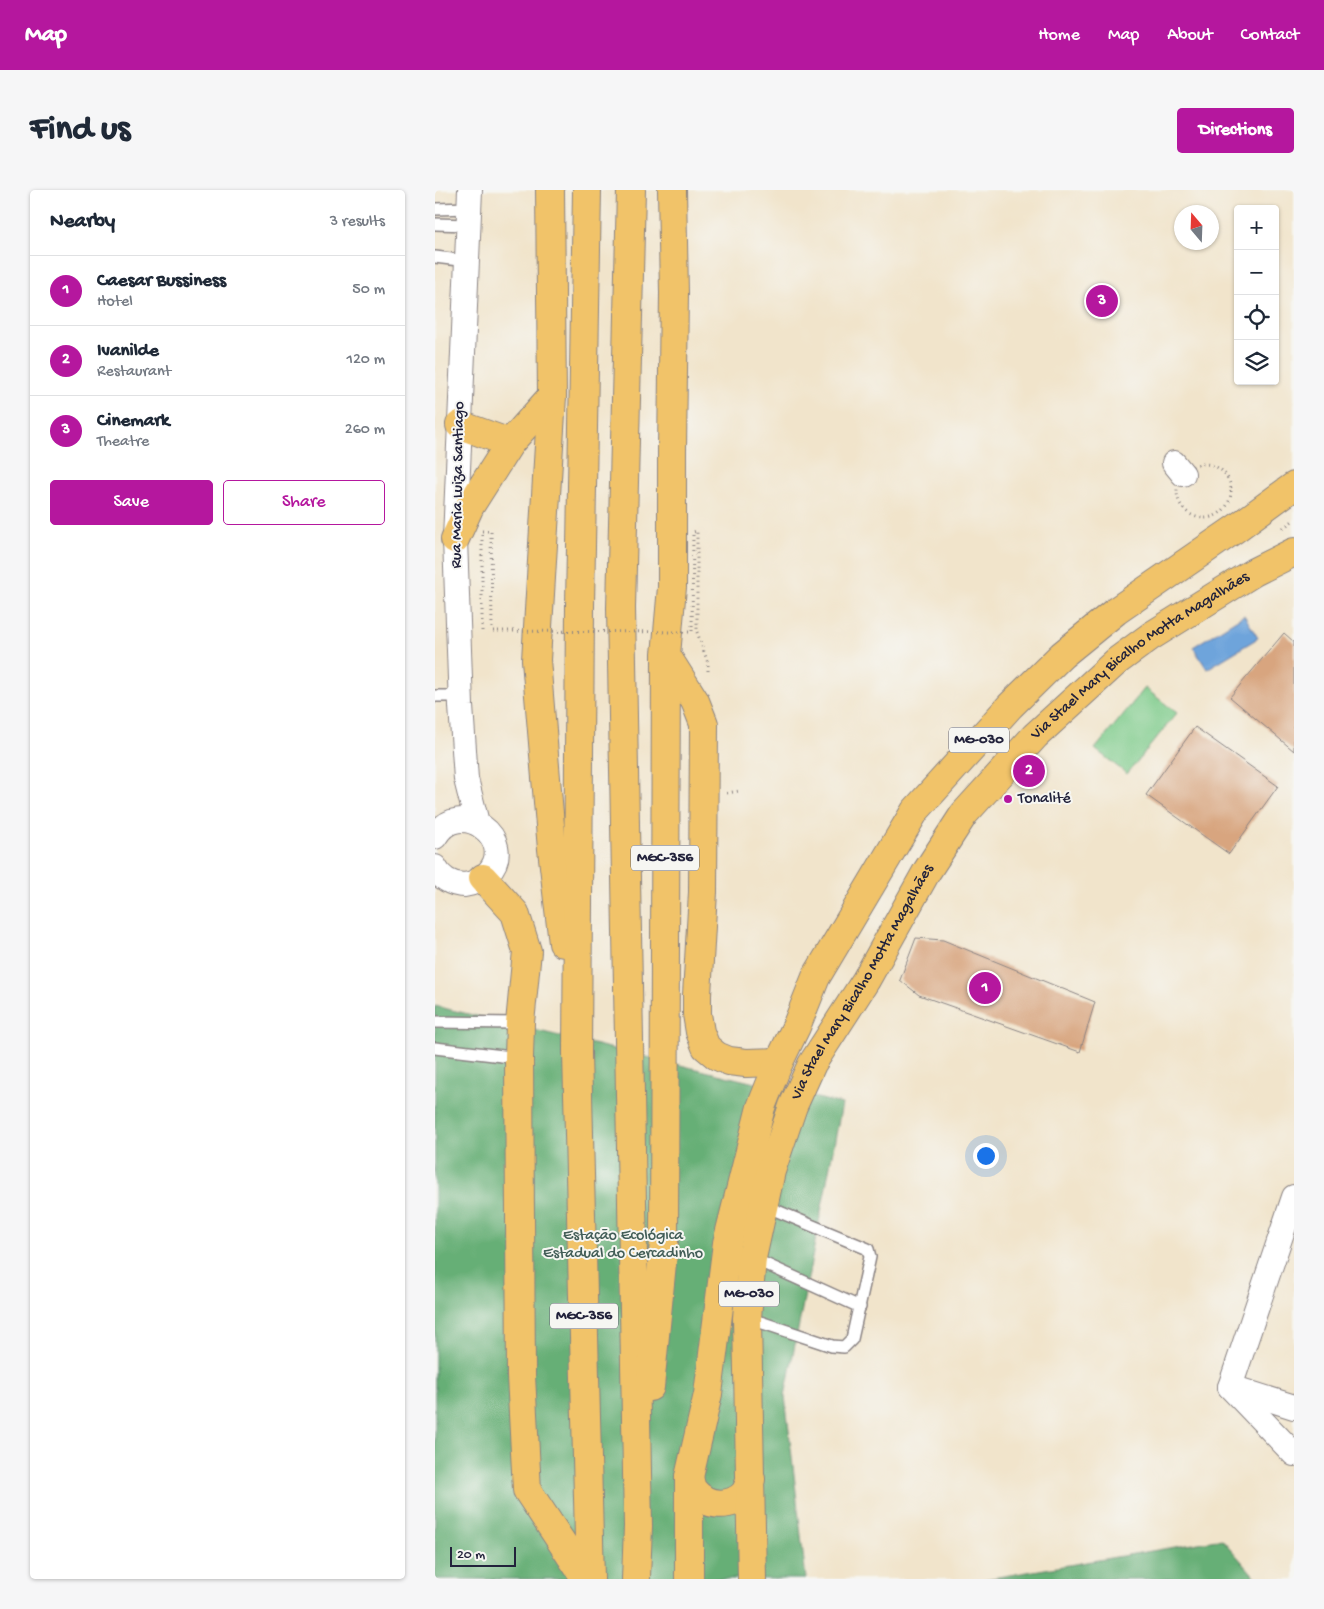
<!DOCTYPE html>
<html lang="en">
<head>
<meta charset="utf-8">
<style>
	:root { --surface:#fff; --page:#f6f6f7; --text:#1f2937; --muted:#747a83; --line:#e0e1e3; --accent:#b5179e }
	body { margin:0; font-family:"Gochi Hand",sans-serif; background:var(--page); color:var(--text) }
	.controls { position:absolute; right:15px; top:15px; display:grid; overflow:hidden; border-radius:5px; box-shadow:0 1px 4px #0004 }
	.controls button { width:45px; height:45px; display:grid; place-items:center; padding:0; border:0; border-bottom:1px solid var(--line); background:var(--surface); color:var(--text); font:25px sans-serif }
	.compass { position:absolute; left:739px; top:15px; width:45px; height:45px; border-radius:50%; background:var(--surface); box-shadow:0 1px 4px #0004; rotate:341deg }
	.scale { position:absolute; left:15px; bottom:12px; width:66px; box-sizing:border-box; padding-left:5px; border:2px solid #22223b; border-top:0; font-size:14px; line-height:18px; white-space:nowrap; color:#22223b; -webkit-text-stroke:4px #f6f6f2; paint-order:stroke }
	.you { position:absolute; left:550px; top:965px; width:18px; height:18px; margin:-12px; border:4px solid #fff; border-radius:50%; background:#1a73e8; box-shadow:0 0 0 8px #1a73e833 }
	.badge { display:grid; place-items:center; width:32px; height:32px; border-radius:50%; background:var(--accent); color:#fff; font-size:16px; font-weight:700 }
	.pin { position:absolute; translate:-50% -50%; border:2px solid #fff; box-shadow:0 1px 5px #0006 }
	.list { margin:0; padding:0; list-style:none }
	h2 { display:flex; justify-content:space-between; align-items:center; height:65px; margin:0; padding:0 20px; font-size:21px }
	h2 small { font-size:16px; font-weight:400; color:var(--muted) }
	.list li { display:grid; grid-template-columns:32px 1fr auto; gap:15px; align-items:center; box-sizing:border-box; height:70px; padding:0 20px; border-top:1px solid var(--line) }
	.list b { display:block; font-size:19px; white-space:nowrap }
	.list p { margin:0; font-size:16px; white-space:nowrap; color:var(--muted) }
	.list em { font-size:16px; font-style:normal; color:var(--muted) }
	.actions { display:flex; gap:10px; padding:15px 20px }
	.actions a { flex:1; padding:11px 0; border:1px solid var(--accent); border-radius:5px; text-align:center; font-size:18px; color:var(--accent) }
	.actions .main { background:var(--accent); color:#fff }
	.icon { flex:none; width:28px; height:28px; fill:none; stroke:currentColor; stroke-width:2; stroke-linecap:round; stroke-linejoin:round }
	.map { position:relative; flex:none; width:859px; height:1389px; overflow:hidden; border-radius:5px }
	header { display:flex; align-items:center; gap:30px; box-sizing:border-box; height:70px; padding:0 25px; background:var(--accent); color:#fff }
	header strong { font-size:24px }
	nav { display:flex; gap:28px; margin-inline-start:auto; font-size:18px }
	.intro { display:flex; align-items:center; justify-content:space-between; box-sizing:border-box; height:120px; padding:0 30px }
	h1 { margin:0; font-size:35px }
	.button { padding:12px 22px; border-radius:5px; background:var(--accent); color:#fff; font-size:18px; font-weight:700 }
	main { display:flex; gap:30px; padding:0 30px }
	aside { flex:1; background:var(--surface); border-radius:5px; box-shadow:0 1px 4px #0004 }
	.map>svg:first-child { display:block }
	.green { fill:#7ecb8a; stroke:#507662 }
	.forest { fill:#66af76; stroke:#446858 }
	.water { fill:#6ea4db; stroke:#48638b }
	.building { fill:#d8a57f }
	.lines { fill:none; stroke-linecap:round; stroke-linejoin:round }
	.lane-casing { stroke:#8a8383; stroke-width:14 }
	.street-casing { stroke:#8a8383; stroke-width:26 }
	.highway-casing { stroke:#8a8383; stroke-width:30 }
	.path { stroke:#8a8383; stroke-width:3; stroke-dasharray:1 4; stroke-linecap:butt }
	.lane { stroke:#fff; stroke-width:11 }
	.street { stroke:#fff; stroke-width:24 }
	.highway { stroke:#f1c369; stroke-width:28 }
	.path-bridge { stroke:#8a8383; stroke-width:3; stroke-dasharray:1 4; stroke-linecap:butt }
	.poi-dot { fill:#b5179e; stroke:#f6f6f2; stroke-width:2 }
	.labels { text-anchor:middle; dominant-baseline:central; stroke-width:4; stroke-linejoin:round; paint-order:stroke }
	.shield { fill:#f6f6f2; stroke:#626272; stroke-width:1 }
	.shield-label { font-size:15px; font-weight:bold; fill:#22223b }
	.street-label { font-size:16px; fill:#22223b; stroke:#f6f6f2 }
	.poi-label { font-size:16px; fill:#22223b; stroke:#f6f6f2; text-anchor:start }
	.park-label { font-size:16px; fill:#425d57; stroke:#f6f6f2 }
</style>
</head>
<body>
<header>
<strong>Map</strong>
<nav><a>Home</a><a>Map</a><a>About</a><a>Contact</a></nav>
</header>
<div class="intro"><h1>Find us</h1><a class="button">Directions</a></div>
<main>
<aside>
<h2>Nearby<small>3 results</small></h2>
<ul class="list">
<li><span class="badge">1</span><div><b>Caesar Bussiness</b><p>Hotel</p></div><em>50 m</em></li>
<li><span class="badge">2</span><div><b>Ivanilde</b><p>Restaurant</p></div><em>120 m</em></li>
<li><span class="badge">3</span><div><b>Cinemark</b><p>Theatre</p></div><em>260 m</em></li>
</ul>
<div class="actions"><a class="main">Save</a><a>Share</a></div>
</aside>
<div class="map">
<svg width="859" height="1389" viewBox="0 0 859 1389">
	<rect width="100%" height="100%" fill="#f6f6f2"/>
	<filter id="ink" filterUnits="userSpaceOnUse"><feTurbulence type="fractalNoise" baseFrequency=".02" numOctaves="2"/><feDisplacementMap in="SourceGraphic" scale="10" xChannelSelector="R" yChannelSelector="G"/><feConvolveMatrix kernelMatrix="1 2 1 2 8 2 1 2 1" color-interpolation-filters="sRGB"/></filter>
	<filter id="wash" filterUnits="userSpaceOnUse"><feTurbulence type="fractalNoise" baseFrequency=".0096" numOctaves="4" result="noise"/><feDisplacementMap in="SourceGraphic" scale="20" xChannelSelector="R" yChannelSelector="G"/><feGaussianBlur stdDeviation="1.12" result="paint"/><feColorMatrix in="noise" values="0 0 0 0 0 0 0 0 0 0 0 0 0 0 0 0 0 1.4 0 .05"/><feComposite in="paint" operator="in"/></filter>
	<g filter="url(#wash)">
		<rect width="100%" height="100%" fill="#f1e4cb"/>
		<path class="green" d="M710,498L742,523L692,584L660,559Z"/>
		<g class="forest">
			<path d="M0,816L407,914L350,1206L371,1389H0Z"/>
			<path d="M787,1349L822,1389H551Z"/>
		</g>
		<path class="water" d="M809,425L823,448L772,479L758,457Z"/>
		<g id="blocks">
			<g class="building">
				<path d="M849,443L859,452V561L795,507Z"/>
				<path d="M760,537L843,596L794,664L711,605Z"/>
				<path d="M481,748L508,750L660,812L645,862L484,805L465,790Z"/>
			</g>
		</g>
	</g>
	<g filter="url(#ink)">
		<use href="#blocks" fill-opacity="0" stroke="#8a8383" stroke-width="1"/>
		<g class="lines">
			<g class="lane-casing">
				<g id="lane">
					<path d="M0,19L35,18"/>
					<path d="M0,34L34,35"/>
					<path d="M0,67L32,71"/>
					<path d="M0,506H25"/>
					<path d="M0,832L85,833"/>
					<path d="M0,858L84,868"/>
					<path d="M317,1068L425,1117"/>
					<path d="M313,1128L397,1156L409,1157L417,1149L435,1067L433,1059L328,1015"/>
				</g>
			</g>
			<g class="street-casing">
				<g id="street">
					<path d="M35,0L20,349L26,516L31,589L42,633"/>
					<path d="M739,273L748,284"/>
					<path d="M0,647C24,605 84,650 53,683C46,690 38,694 29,695C17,695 5,688 0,677"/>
					<path d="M795,1197L859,1007"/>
					<path d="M795,1197L859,1264"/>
					<path d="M799,1198L859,1217"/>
				</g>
			</g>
			<g class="highway-casing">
				<g id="highway">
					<path d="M115,0L117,206L101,470L117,659L128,753"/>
					<path d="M152,0L145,416L142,863L155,1389"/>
					<path d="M196,0L186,418L203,1336L201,1389"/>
					<path d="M25,235L75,253L117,206"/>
					<path d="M20,349L35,316L75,253"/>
					<path d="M231,465L260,511L269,534L268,702L262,805V824L265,842L271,857L282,866L294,871L311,873L344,872"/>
					<path d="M48,688L80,723L92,761L85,833L84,868L86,1186L92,1300L151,1389"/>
					<path d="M215,1197L229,1052L231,465L237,397V260L239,103L237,0"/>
					<path d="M254,1287C255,1291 256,1298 259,1301C272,1317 295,1318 309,1304C312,1300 314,1294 316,1289"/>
					<path d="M254,1389V1287L273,1204L292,1053L326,917L344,872L361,837L381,787L480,621L575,516L627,465L681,421L803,337L859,296"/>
					<path id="s1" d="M317,1389L312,1128L317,1068L336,981L358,916L377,874L431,790L492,681L529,624L600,546L682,471L716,446L819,382L859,362"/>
				</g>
			</g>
			<g class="path">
				<circle cx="769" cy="301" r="27"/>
				<path d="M848,338L859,330"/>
				<path d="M262,442L273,473V484"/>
				<path d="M292,603L304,601"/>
			</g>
			<use href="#lane" class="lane"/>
			<use href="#street" class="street"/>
			<use href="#highway" class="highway"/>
			<path class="path-bridge" d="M47,441V341H56L57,441L257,442L258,342L262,341V442"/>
		</g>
	</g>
	<circle class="poi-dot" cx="573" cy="609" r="5"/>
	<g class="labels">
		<g class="shield">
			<rect x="514" y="537.5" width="60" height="25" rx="4"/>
			<rect x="196" y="655.5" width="68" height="25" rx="4"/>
			<rect x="284" y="1091.5" width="60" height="25" rx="4"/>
			<rect x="115" y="1113.5" width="68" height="25" rx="4"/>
		</g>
		<g class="shield-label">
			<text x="544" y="550">MG-030</text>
			<text x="230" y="668">MGC-356</text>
			<text x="314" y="1104">MG-030</text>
			<text x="149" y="1126">MGC-356</text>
		</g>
		<g class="street-label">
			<text transform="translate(24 295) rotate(-89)">Rua Maria Luiza Santiago</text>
			<text stroke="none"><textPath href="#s1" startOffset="1056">Via Stael Mary Bicalho Motta Magalhães</textPath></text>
			<text stroke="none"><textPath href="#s1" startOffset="621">Via Stael Mary Bicalho Motta Magalhães</textPath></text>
		</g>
		<g class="poi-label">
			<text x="583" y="609">Tonalité</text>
		</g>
		<g class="park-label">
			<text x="188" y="1046">Estação Ecológica<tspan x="188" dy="18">Estadual do Cercadinho</tspan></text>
		</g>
	</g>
</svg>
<div class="controls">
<button>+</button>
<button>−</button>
<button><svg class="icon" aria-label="locate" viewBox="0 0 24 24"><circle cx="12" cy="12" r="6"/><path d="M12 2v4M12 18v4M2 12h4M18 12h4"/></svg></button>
<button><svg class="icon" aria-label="layers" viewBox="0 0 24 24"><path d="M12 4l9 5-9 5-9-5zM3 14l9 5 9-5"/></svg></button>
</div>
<svg class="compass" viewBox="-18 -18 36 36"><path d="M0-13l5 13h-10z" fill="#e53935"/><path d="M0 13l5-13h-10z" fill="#747a83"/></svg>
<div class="scale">20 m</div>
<div class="you"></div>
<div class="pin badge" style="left:550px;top:798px">1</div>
<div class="pin badge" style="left:594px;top:581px">2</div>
<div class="pin badge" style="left:667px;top:111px">3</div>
</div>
</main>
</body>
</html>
